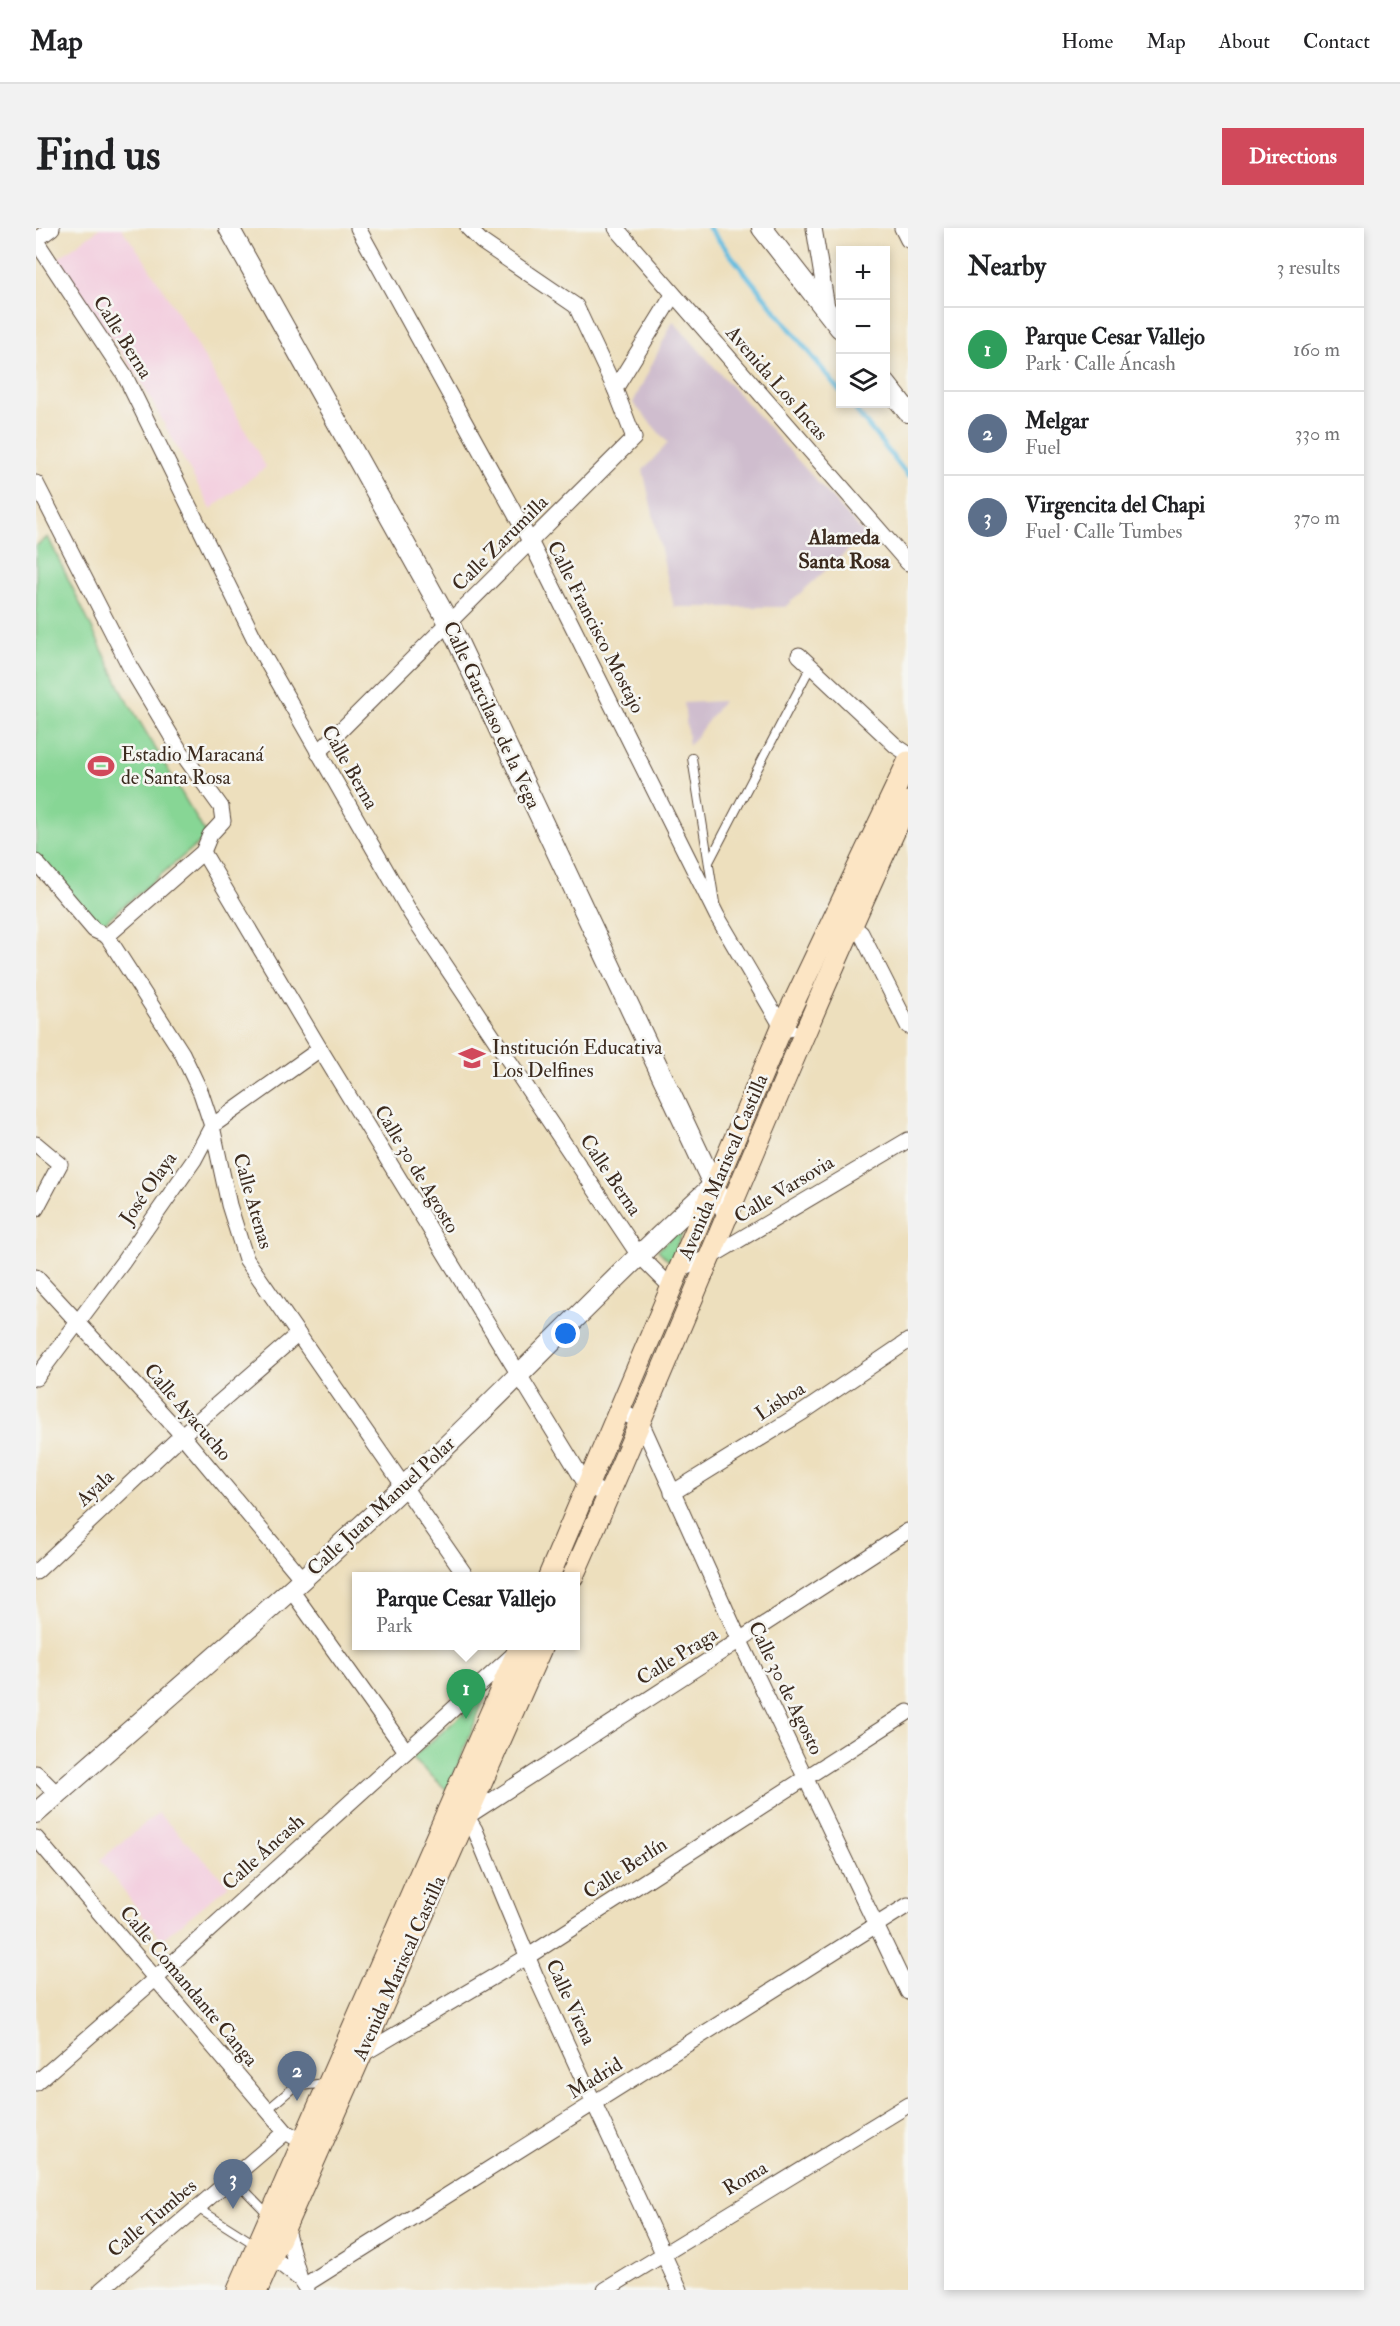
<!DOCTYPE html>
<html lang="en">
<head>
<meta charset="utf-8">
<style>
	:root { --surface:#fff; --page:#f2f2f2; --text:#202124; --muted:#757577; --line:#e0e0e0; --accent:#d1495b }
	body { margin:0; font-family:"IM FELL Double Pica",serif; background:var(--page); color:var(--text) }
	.controls { position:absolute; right:18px; top:18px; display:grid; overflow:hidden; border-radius:0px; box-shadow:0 3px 9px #0003 }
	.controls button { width:54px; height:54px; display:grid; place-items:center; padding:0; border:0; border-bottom:2px solid var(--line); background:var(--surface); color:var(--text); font:30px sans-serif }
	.you { position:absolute; left:530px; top:1106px; width:21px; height:21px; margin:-15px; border:4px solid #fff; border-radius:50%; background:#1a73e8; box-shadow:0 0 0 9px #1a73e833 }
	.badge { display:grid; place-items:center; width:39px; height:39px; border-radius:50%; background:var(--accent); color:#fff; font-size:20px; font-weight:700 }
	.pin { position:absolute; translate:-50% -50px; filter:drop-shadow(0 2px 3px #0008) }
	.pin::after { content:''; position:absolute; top:32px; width:21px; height:18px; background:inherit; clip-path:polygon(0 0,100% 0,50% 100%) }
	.popup { position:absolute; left:316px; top:1344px; width:228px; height:78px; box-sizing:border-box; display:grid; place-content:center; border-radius:0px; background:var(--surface); filter:drop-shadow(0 2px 4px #0005); font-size:20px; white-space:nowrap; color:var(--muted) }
	.popup b { font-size:22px; color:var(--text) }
	.popup::after { content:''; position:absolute; left:50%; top:100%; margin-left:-12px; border:12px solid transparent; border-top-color:var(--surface) }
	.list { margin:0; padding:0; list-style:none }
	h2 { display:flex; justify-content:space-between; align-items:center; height:78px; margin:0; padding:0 24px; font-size:26px }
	h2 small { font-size:20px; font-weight:400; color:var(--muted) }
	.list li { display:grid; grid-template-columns:39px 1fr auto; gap:18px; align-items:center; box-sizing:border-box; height:84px; padding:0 24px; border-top:2px solid var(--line) }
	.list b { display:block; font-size:22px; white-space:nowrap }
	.list p { margin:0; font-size:20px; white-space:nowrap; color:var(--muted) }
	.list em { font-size:20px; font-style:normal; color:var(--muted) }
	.icon { flex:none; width:33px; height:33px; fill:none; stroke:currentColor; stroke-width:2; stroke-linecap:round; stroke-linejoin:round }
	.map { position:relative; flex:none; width:872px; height:2062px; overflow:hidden; border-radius:0px }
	header { display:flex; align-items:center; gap:36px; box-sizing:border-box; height:84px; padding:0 30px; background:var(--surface); border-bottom:2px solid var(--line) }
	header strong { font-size:28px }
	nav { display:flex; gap:33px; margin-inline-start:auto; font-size:21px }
	.intro { display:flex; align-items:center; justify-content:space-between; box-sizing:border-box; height:144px; padding:0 36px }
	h1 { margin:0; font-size:42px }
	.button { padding:15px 27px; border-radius:0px; background:var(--accent); color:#fff; font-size:21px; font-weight:700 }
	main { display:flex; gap:36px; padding:0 36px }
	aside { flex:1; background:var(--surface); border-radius:0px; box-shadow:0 3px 9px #0003 }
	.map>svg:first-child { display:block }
	.built { fill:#f3cfdf }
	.industrial { fill:#cfbdce }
	.green { fill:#87d695; stroke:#61805a; stroke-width:1.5 }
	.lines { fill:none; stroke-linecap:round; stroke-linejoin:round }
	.stream { stroke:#61bbdf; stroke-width:5 }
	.service-casing { stroke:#564536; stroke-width:10 }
	.minor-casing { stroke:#564536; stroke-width:17 }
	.tertiary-casing { stroke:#564536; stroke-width:22 }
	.secondary-casing { stroke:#564536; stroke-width:23 }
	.service { stroke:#fff; stroke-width:8 }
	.minor { stroke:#fff; stroke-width:15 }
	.tertiary { stroke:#fff; stroke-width:20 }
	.secondary { stroke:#fce5c4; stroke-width:21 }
	.labels { text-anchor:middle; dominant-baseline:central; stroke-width:5; stroke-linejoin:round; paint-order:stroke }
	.street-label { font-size:20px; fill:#3b2a1e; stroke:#f6f6f2 }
	.poi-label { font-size:20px; fill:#3b2a1e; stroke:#f6f6f2; text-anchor:start }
	.neighbourhood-label { font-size:21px; font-weight:bold; fill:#3b2a1e; stroke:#f6f6f2 }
</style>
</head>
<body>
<header>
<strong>Map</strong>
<nav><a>Home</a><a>Map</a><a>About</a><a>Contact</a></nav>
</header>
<div class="intro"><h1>Find us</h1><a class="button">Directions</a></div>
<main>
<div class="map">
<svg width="872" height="2062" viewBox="0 0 872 2062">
	<rect width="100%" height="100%" fill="#f6f6f2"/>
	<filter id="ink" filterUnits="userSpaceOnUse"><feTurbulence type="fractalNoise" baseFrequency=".0167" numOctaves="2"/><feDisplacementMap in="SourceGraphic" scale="12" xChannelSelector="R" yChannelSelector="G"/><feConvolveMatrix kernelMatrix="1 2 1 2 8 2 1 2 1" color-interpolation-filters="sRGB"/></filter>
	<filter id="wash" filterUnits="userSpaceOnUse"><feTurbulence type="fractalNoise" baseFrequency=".008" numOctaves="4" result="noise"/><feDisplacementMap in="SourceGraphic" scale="24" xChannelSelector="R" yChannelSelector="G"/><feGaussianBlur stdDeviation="1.35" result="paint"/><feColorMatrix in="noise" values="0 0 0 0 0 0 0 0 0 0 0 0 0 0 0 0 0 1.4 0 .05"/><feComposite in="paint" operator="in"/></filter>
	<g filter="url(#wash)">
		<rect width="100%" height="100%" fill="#eddfbd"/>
		<g class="built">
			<path d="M64,0H85L106,28L160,115L230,239L175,281L104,152L21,31Z"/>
			<path d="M122,1585L193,1657L125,1712L64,1632Z"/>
		</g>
		<g class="industrial">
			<path d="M637,93L829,307L749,379H638L607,242L632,215L597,175Z"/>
			<path d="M687,473L653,518L648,475Z"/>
		</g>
		<g class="green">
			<path d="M12,309L88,467L171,608L60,701L0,628V318Z"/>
			<path d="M644,1000L647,1003L634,1034L622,1022Z"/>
			<path d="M450,1466L412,1563L376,1530Z"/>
		</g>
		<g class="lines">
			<g class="stream">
				<path d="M673,0L804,163"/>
				<path d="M815,176L872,248"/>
			</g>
		</g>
	</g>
	<g filter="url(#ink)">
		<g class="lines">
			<g class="service-casing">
				<g id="service">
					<path d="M656,530L679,675"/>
					<path d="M673,634L775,438"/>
					<path d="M231,1882L258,1859L289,1855"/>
					<path d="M197,1950L233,1987"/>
					<path d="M160,1979L220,2017"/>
				</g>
			</g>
			<g class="minor-casing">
				<g id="minor">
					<path d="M322,0L495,315L681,688L746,799L753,801"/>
					<path d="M580,0L872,335"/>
					<path d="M778,0L792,85"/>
					<path d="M866,0L872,12"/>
					<path d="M0,12L16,0"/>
					<path d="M0,13L88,146L223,420L375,686L602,1026L635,1059"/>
					<path d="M579,161L637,67"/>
					<path d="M0,255L94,439L143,521L185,579L187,593L174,607L167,624L71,708"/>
					<path d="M763,427L860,518L872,526"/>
					<path d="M282,525L598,210L579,161L540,78L446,14L432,0"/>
					<path d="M167,624L284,821L551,1258L573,1267"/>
					<path d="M0,634L58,702L71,708L146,825L165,865L176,898L193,977L210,1031L430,1348"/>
					<path d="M808,692L825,705L872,798"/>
					<path d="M0,916L24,936L0,981"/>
					<path d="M643,1042L676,1028L872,912"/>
					<path d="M0,1049L146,1207L266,1351"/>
					<path d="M0,1150L87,1034L158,932L176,898L284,821"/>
					<path d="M584,1183L605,1194L704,1413L872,1764"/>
					<path d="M636,1265L767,1184L872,1113"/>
					<path d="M0,1344L146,1207L262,1106"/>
					<path d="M255,1362L370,1523"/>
					<path d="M0,1545L21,1566"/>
					<path d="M428,1584L439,1602L500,1749L644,2062"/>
					<path d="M432,1588L872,1303"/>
					<path d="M0,1610L250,1904L275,1919"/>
					<path d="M325,1827L491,1729L872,1484"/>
					<path d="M0,1855L119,1751L479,1425"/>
					<path d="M246,1996L249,1998L264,2051L271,2062"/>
					<path d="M228,2023L264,2051"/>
					<path d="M269,2057L872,1677"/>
					<path d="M65,2062L250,1904"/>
					<path d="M569,2062L872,1877"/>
				</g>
			</g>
			<g class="tertiary-casing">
				<g id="tertiary">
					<path d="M193,0L413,395L692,988"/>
					<path d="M726,0L804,100"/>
					<path d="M850,156L872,184"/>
					<path d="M0,1585C123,1477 249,1370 368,1258C474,1160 571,1054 678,957"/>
				</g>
			</g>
			<g class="secondary-casing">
				<g id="secondary">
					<path d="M513,1348L746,799L872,534"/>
					<path d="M537,1348C651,1091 753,829 872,574"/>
					<path d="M202,2062L484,1418"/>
					<path d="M221,2062L506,1418"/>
				</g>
			</g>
			<use href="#service" class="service"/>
			<use href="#minor" class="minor"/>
			<use href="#tertiary" class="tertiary"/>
			<use href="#secondary" class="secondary"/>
		</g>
	</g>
	<defs>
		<g id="stadium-bare" transform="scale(2.07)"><path d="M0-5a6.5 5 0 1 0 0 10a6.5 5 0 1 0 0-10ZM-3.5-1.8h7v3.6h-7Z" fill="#d1495b" stroke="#f6f6f2" stroke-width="2.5" paint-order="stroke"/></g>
		<g id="school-bare" transform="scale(2.07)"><path d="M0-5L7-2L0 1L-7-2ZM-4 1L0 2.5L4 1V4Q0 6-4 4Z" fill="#d1495b" stroke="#f6f6f2" stroke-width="2.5" paint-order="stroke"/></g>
	</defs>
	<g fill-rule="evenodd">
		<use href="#stadium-bare" x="65" y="538"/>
		<use href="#school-bare" x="436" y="830"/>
	</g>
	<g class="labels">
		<g class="street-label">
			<text transform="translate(87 109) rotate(58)">Calle Berna</text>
			<text transform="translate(741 155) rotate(49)">Avenida Los Incas</text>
			<text transform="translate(464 315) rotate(-45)">Calle Zarumilla</text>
			<text transform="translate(560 399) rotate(63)">Calle Francisco Mostajo</text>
			<text transform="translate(456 487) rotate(65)">Calle Garcilaso de la Vega</text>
			<text transform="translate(314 539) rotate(60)">Calle Berna</text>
			<text transform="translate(687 939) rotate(-67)">Avenida Mariscal Castilla</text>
			<text transform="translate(381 941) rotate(59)">Calle 30 de Agosto</text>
			<text transform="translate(575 947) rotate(56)">Calle Berna</text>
			<text transform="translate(112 960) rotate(-55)">José Olaya</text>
			<text transform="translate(748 961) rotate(-31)">Calle Varsovia</text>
			<text transform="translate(217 973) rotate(74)">Calle Atenas</text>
			<text transform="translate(744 1173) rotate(-33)">Lisboa</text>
			<text transform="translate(152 1184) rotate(49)">Calle Ayacucho</text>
			<text transform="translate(59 1260) rotate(-43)">Ayala</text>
			<text transform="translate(345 1278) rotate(-43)">Calle Juan Manuel Polar</text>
			<text transform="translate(641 1428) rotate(-32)">Calle Praga</text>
			<text transform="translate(750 1460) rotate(64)">Calle 30 de Agosto</text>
			<text transform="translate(227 1624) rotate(-42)">Calle Áncash</text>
			<text transform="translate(589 1640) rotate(-33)">Calle Berlín</text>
			<text transform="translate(363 1740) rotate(-66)">Avenida Mariscal Castilla</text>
			<text transform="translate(153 1758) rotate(50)">Calle Comandante Canga</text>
			<text transform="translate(535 1774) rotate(65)">Calle Viena</text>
			<text transform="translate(559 1850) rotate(-32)">Madrid</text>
			<text transform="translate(709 1950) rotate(-31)">Roma</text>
			<text transform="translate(116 1990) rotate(-40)">Calle Tumbes</text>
		</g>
		<g class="poi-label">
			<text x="85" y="526">Estadio Maracaná<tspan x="85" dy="23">de Santa Rosa</tspan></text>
			<text x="456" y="819">Institución Educativa<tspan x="456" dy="23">Los Delfines</tspan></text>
		</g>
		<g class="neighbourhood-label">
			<text x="808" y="309">Alameda<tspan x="808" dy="24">Santa Rosa</tspan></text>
		</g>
	</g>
</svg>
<div class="controls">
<button>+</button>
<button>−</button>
<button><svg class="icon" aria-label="layers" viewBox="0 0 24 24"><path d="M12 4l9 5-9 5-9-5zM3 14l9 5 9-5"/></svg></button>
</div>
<div class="you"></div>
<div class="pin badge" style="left:430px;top:1491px;background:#2e9e5b">1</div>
<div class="popup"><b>Parque Cesar Vallejo</b>Park</div>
<div class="pin badge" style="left:261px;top:1873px;background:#5c6f8a">2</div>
<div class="pin badge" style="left:197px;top:1981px;background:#5c6f8a">3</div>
</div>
<aside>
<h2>Nearby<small>3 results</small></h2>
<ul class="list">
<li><span class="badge" style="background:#2e9e5b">1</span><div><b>Parque Cesar Vallejo</b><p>Park · Calle Áncash</p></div><em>160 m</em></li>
<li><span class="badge" style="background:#5c6f8a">2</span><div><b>Melgar</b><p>Fuel</p></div><em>330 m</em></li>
<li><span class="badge" style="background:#5c6f8a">3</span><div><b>Virgencita del Chapi</b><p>Fuel · Calle Tumbes</p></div><em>370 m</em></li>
</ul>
</aside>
</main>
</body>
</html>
